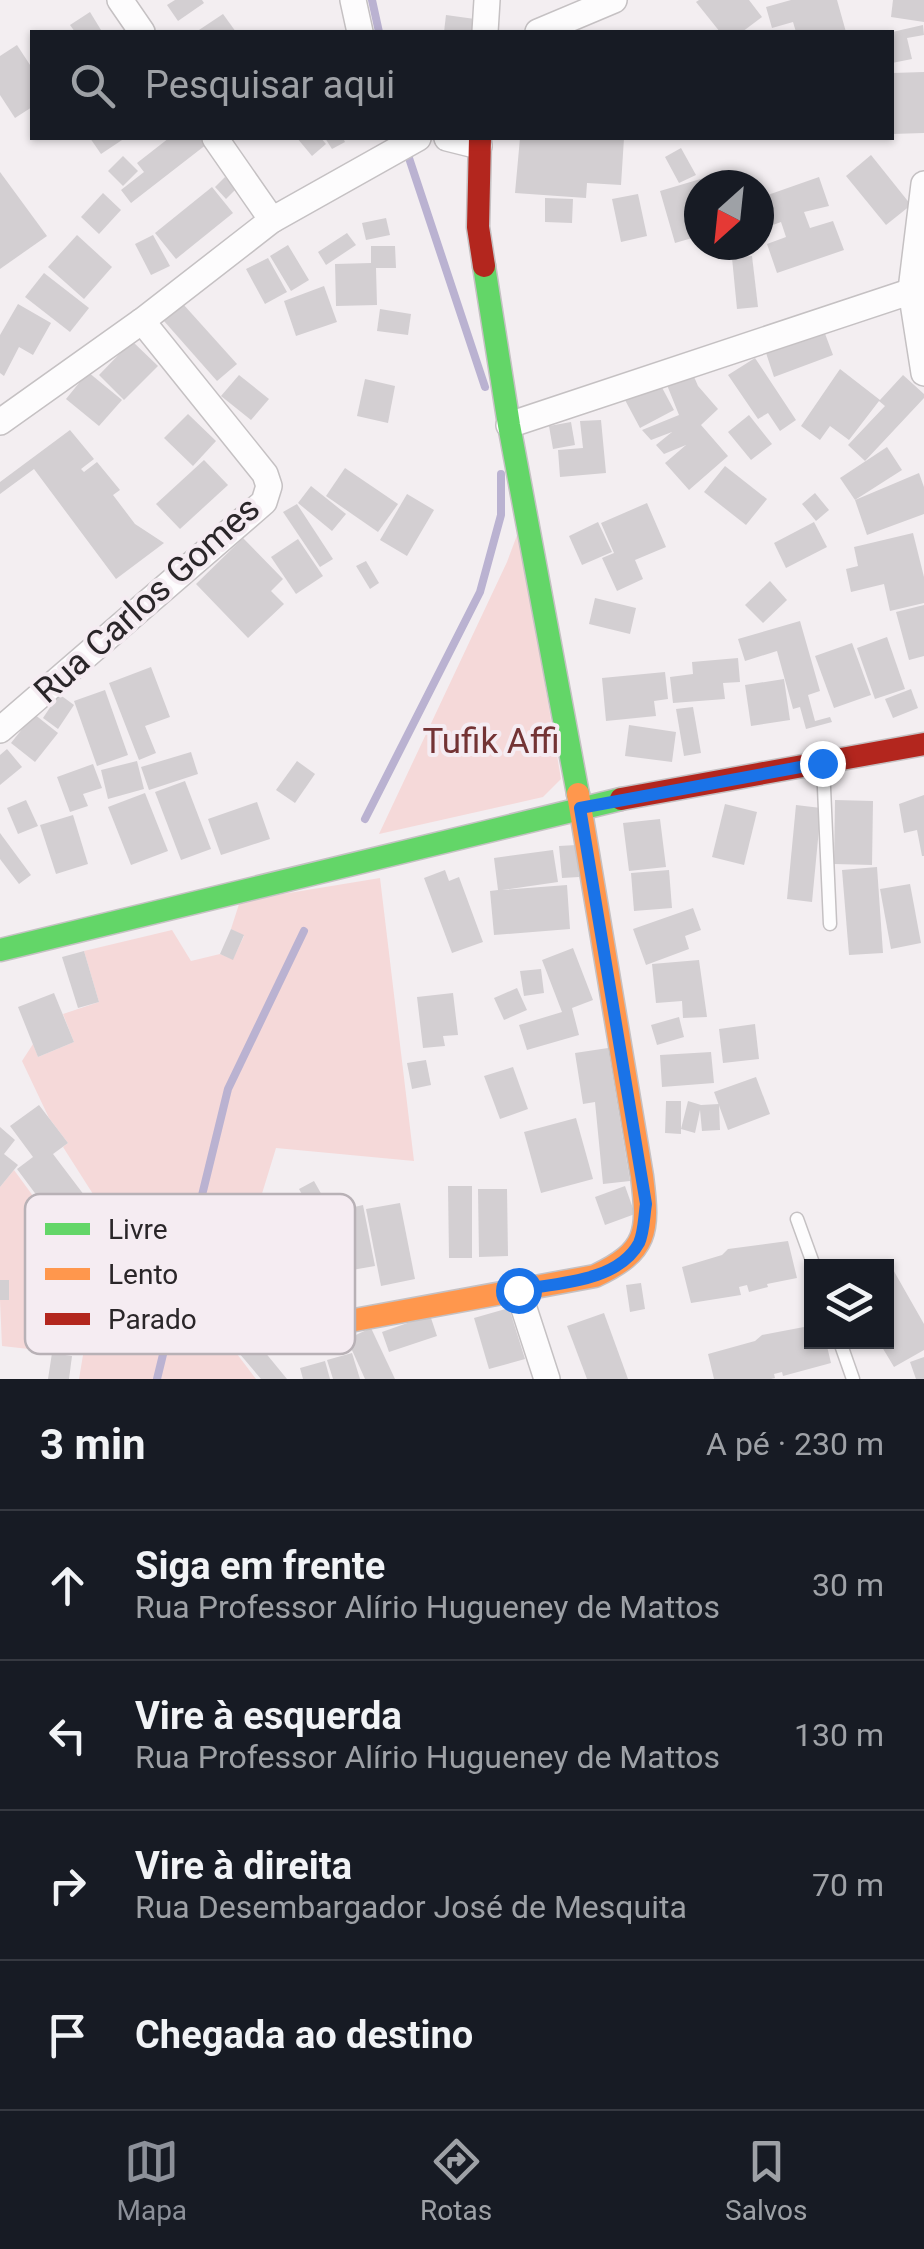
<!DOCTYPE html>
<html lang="pt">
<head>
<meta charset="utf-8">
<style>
	:root { --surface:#171b24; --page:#20242c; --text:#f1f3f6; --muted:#9ea1a6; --line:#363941; --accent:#8c9099 }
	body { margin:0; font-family:Roboto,sans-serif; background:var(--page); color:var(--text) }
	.controls { position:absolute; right:30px; bottom:30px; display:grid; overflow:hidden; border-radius:0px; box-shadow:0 2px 8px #0004 }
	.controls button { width:90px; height:90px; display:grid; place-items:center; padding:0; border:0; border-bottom:2px solid var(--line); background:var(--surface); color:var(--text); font:50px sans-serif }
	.compass { position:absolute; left:684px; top:170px; width:90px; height:90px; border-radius:50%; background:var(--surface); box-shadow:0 2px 8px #0004; rotate:207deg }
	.stop { position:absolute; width:30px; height:30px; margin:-22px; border:8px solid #1a73e8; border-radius:50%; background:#fff }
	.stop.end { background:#1a73e8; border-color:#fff; box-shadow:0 2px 10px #0008 }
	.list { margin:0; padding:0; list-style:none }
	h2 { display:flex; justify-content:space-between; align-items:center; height:130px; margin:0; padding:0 40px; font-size:42px }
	h2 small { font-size:32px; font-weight:400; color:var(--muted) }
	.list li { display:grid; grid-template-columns:65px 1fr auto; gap:30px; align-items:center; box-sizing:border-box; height:150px; padding:0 40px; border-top:2px solid var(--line) }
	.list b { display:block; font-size:38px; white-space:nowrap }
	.list p { margin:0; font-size:32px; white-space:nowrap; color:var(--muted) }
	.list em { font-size:32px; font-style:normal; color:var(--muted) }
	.icon { flex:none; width:55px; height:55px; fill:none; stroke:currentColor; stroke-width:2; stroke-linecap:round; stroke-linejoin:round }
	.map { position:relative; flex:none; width:924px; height:1379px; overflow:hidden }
	.search { position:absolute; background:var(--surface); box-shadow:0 2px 8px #0004; left:30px; right:30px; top:30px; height:110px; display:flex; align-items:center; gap:25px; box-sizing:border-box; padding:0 35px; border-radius:0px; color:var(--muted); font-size:38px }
	.sheet { height:730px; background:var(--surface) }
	nav { display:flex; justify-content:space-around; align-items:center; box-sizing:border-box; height:140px; border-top:2px solid var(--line); background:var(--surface); font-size:28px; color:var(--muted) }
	nav a { display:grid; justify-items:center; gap:5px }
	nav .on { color:var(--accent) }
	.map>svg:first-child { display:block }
	.green { fill:#f5d9d9 }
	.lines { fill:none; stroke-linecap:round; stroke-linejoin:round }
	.stream { stroke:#bab2d1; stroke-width:8 }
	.building { fill:#d3cfd2 }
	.lane-casing { stroke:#c5c1c3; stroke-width:15 }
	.street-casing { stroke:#c5c1c3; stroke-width:28 }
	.fast-casing { stroke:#c5c1c3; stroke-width:25 }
	.slow-casing { stroke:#c5c1c3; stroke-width:25 }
	.jam-casing { stroke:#c5c1c3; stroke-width:25 }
	.lane { stroke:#fdfcfd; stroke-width:12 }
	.street { stroke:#fdfcfd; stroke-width:25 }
	.fast { stroke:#63d668; stroke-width:22 }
	.slow { stroke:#ff974d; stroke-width:22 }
	.jam { stroke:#b3261e; stroke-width:22 }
	.route { stroke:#1a73e8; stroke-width:12 }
	.labels { text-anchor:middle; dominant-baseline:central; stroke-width:8; stroke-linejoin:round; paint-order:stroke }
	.street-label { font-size:35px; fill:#2a2629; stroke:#f5ecf2 }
	.park-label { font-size:35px; fill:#733334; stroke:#f5ecf2 }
	.key { fill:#f5ecf2; stroke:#b8b1b6; stroke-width:2.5 }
	.key-label { font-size:28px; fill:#2a2629 }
</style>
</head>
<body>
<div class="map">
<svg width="924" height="1379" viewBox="0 0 924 1379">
	<rect width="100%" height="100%" fill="#f3eef1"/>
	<g class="green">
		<path d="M519,530L561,779L543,797L379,834L507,562Z"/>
		<path d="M380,878L414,1161L276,1148L232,1291L220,1298L215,1325L256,1379H79L83,1355L2,1346L0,1300L9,1299V1281L0,1280V1187L14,1170L69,1245L60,1266L111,1265L121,1238L63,1147L68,1143L49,1118L22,1061L33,1044L38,1057L74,1042L63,1014L99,1002L84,951L172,930L191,961L220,954L233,959L244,936L231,929L240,901Z"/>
	</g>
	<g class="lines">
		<g class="stream">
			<path d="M372,0L379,32"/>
			<path d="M406,149L485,387"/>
			<path d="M365,819L480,592L501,515V474"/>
			<path d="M157,1379L228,1089L304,931"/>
		</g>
	</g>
	<g class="building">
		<path d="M175,0H202L204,3L178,21L167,5Z"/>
		<path d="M699,0H749L762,17L742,32H720L696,2Z"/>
		<path d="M791,0H837L846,32H796L793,22L772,28L766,7Z"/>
		<path d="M893,0H924V22L891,17Z"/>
		<path d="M90,12L101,30L75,32L70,25Z"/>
		<path d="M223,14L236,32H196Z"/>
		<path d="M446,15L482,20L480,32H444Z"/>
		<path d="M923,25L924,35L907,38L912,59L892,63V32Z"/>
		<path d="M17,45L32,68V107L15,118L0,95V56Z"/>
		<path d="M924,72V133L892,134V73Z"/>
		<path d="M90,138H125L101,154Z"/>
		<path d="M169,138H202L207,144L131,203L121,190L144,172L137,163Z"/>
		<path d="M297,138H321L326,144L312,156Z"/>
		<path d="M325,138H343L345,142L332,149Z"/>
		<path d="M520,138H624L621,185L587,183L586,198L515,193Z"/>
		<path d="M681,148L696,175L679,183L665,157Z"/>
		<path d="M871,155L911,205L886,225L846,176Z"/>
		<path d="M123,156L138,171L123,186L108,171Z"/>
		<path d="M0,172L47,236L0,269Z"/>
		<path d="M714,175L717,185H699V236L675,243L660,191Z"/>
		<path d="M225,177L236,189L226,199L215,187Z"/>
		<path d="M819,177L829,206L804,212L810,228L833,221L844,250L777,273L767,244L786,237L781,222L762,229L759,198Z"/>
		<path d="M212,187L233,213L176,259L155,233Z"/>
		<path d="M103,193L121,210L99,234L81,217Z"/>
		<path d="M638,194L647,236L621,242L612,199Z"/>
		<path d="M545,198L573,199L572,223L545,222Z"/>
		<path d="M386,218L390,235L366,240L362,223Z"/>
		<path d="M347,233L356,245L326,265L318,252Z"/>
		<path d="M77,235L112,267L84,299L48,267Z"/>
		<path d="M153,235L170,266L151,275L135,244Z"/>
		<path d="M288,245L309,280L291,291L270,256Z"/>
		<path d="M371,246H395L396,268H376L377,305L336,306L335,264L371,263Z"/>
		<path d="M752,256L758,307L737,309L732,258Z"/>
		<path d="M268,258L287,292L265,304L246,269Z"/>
		<path d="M44,273L89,308L70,332L25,297Z"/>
		<path d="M324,286L337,322L296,336L284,301Z"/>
		<path d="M18,304L51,323L33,355L19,347L4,376L0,373V335Z"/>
		<path d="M183,304L237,364L217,381L164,321Z"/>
		<path d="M380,309L411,314L408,335L377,331Z"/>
		<path d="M821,323L833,355L774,377L763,344Z"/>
		<path d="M132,341L158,366L124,400L99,375Z"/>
		<path d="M755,358L796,420L780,431L768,413L758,419L728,375Z"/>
		<path d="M840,369L880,400L903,375L924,394V398L865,461L848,445L885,406L879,401L849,440L830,426L820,440L801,426Z"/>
		<path d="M88,372L122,400L99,426L66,399Z"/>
		<path d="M692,372L698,386L718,409L701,425L728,456L689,490L665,463L686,445L664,454L656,445L672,432L651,440L642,430L679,415L667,385Z"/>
		<path d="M239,375L269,399L251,420L221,396Z"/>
		<path d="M365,379L395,386L388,423L357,416Z"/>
		<path d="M659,382L674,410L640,428L625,400Z"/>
		<path d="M188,414L216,441L193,466L164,438Z"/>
		<path d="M749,415L772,444L751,460L728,432Z"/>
		<path d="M601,420L606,473L560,477L558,450L583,448L580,421Z"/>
		<path d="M571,422L575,445L553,449L549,426Z"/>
		<path d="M70,430L94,459L81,469L84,472L97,462L120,490L113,495L135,524L164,543L116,579L34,469L0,494V482Z"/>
		<path d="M887,447L902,470L855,500L840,478Z"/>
		<path d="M204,460L228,485L180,529L156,504Z"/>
		<path d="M725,466L767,499L746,525L704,492Z"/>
		<path d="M345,468L398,504L378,532L326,496Z"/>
		<path d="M919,473L924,487V514L867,535L855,500Z"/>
		<path d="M311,486L346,514L332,531L298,503Z"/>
		<path d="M815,493L829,510L816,521L802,504Z"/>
		<path d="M407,494L434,510L407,556L380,540Z"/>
		<path d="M647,503L666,547L635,560L643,579L617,591L602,558L614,553L601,523Z"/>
		<path d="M297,504L333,559L320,567L283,512Z"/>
		<path d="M598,522L612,552L582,565L569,536Z"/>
		<path d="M814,522L827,547L786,568L774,543Z"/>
		<path d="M913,533L924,577V603L890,611L884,584L851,592L846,569L858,566L854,547Z"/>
		<path d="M243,538L283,579L271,591L284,604L248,638L196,584Z"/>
		<path d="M298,539L323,576L296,594L271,557Z"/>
		<path d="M366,561L379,583L370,589L356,566Z"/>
		<path d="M770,581L787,600L763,623L745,605Z"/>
		<path d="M595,598L636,608L630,634L589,624Z"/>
		<path d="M924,605V656L909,660L896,612Z"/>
		<path d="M800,621L820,691L808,695L815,721L830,717L832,722L806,729L800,707L793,709L777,651L745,661L738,639Z"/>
		<path d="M887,637L905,689L875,699L857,648Z"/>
		<path d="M852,643L871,695L834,708L815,656Z"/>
		<path d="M738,658L740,682L723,683L725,699L673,703L670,677L693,674L692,662Z"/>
		<path d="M151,667L170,717L145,726L156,753L139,760L109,683Z"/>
		<path d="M665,672L668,699L654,701L656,716L606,721L602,678Z"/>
		<path d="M784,679L790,720L751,726L745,685Z"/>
		<path d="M911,689L918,708L893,718L885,699Z"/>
		<path d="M105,690L128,755L97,766L74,701Z"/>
		<path d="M59,694L74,705L58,729L43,718Z"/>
		<path d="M693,707L701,753L684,756L676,709Z"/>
		<path d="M34,714L58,733L35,762L11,743Z"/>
		<path d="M629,725L676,732L672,762L625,756Z"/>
		<path d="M7,749L22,767L0,785V755Z"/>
		<path d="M191,752L198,774L149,790L141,767Z"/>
		<path d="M137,761L144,789L108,799L101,770Z"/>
		<path d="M297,761L315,774L295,803L276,790Z"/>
		<path d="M93,764L102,788L83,794L88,806L70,812L57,777Z"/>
		<path d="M185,781L211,849L181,860L155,792Z"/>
		<path d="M145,793L168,851L131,865L108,807Z"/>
		<path d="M924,795V856H922L917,830L904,833L899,804Z"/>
		<path d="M26,800L38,826L18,834L7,808Z"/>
		<path d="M835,800L873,801L872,865L834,864Z"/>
		<path d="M257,802L270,839L221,855L208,819Z"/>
		<path d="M725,804L757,812L744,865L712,857Z"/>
		<path d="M796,805L821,808L812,902L787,899Z"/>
		<path d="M73,815L88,864L56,874L40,825Z"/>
		<path d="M660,819L666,867L629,871L623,823Z"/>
		<path d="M0,833L31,875L19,884L0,859Z"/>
		<path d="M576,845L579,877L562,878L559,846Z"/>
		<path d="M553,850L558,882L502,890L567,885L570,929L494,935L490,891L498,890L494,858Z"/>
		<path d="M877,867L883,953L849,955L842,870Z"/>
		<path d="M445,870L449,881L459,877L483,942L452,953L424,878Z"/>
		<path d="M669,870L672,908L634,911L631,873Z"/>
		<path d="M910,884L921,943L891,949L880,889Z"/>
		<path d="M693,908L701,930L685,936L689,949L646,965L633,929Z"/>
		<path d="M231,929L244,935L233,960L220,954Z"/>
		<path d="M573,948L593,1000L572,1008L579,1035L527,1050L519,1025L562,1012L542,960Z"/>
		<path d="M84,951L99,1002L78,1008L62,957Z"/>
		<path d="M699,960L707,1017L683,1018L682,1001L656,1003L652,964Z"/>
		<path d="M541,969L544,993L524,996L520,971Z"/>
		<path d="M517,988L527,1010L504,1020L494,998Z"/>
		<path d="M54,993L74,1042L38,1057L18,1007Z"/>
		<path d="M453,993L458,1035L443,1036L445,1046L423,1048L417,997Z"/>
		<path d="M679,1017L684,1037L657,1045L651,1025Z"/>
		<path d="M755,1024L759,1059L723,1063L719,1029Z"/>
		<path d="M608,1048L630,1181L603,1184L595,1102L583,1104L575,1053Z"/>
		<path d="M711,1052L714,1083L662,1087L660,1055Z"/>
		<path d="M426,1060L431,1085L412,1089L407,1063Z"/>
		<path d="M513,1067L528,1109L500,1119L484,1076Z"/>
		<path d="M756,1077L770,1114L728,1130L714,1092Z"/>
		<path d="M666,1101H681V1134L665,1133Z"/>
		<path d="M688,1101L701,1105L719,1104L720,1130L702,1131L700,1110L695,1133L681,1129Z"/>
		<path d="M39,1105L68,1143L53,1154L103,1220L72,1243L17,1169L33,1157L10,1126Z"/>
		<path d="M576,1118L593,1179L541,1193L524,1132Z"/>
		<path d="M0,1127L15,1140L4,1154L18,1165L0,1187Z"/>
		<path d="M314,1181L327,1204L312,1212L299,1189Z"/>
		<path d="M448,1186H472V1258H449Z"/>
		<path d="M625,1186L635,1214L605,1225L595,1197Z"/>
		<path d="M478,1189H507L508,1256L479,1257Z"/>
		<path d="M400,1203L415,1279L381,1286L366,1209Z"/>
		<path d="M363,1205L375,1266L352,1270L341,1210Z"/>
		<path d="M788,1241L797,1278L767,1284L768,1287L749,1292L747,1285L739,1287L741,1295L691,1303L682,1267L722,1255L728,1249Z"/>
		<path d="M891,1266L924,1324V1350L894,1367L879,1342H886V1268Z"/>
		<rect x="0" y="1280" width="9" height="20"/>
		<path d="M641,1283L645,1309L630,1312L626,1285Z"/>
		<path d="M509,1308L525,1359L489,1369L474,1318Z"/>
		<path d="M604,1313L628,1379H587L567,1326Z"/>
		<path d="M430,1315L437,1336L389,1352L382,1332Z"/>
		<path d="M804,1327L811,1328L812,1342H826L831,1363L783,1376L782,1372L774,1374L775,1378L771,1379H714L708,1354L755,1341L762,1335Z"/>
		<path d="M371,1328L395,1379H365L347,1339Z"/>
		<path d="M255,1340L287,1379H261L239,1353Z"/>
		<path d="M52,1353L72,1356L69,1379H48Z"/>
		<path d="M352,1353L360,1379H333L327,1360Z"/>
		<path d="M924,1357V1379H916L910,1362Z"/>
		<path d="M325,1361L330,1379H303L300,1368Z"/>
	</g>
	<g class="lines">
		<g class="lane-casing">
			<g id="lane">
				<path d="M823,765L830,924"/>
				<path d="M797,1219L814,1266"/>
				<path d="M840,1342L853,1379"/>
			</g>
		</g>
		<g class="street-casing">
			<g id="street">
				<path d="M120,0L142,32"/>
				<path d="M353,0L360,32"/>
				<path d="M485,32L487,0"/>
				<path d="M538,32L614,0"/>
				<path d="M215,138L272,220"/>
				<path d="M447,138L479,146"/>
				<path d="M924,184L911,290L924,373"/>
				<path d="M0,422L142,321L272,220L418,138"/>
				<path d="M509,425L924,287"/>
				<path d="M0,730L264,502L269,486L265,474L142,321"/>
				<path d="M518,1290L547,1379"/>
			</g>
		</g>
		<g class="fast-casing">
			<g id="fast">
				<path d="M484,266L509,425L578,794"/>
				<path d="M0,950L621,799"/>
			</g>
		</g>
		<g class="slow-casing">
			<path id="slow" d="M311,1328L595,1276C648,1251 649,1232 642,1176L578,794"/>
		</g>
		<g class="jam-casing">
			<g id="jam">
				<path d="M480,138L478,227L484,266"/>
				<path d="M621,799L924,744"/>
			</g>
		</g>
		<use href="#lane" class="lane"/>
		<use href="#street" class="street"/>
		<use href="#fast" class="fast"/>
		<use href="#slow" class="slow"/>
		<use href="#jam" class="jam"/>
	</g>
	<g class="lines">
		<path class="route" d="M518,1290C557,1283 618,1282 639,1243C644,1232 644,1216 646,1204L580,808L822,763"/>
	</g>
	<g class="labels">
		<g class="street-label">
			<text transform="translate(147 600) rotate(-42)">Rua Carlos Gomes</text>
		</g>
		<g class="park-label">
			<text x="491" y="741">Tufik Affi</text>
		</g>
	</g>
	<rect x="25" y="1194" width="330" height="160" rx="15" class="key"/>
	<rect x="45" y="1223" width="45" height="12" fill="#63d668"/>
	<rect x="45" y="1268" width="45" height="12" fill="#ff974d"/>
	<rect x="45" y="1313" width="45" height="12" fill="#b3261e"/>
	<g class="key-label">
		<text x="108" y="1239">Livre</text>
		<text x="108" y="1284">Lento</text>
		<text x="108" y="1329">Parado</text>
	</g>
</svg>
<div class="controls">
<button><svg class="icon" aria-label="layers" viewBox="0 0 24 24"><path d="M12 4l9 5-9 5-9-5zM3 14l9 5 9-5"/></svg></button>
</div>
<svg class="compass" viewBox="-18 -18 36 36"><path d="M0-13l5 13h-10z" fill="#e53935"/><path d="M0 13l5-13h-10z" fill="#9ea1a6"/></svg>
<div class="stop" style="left:518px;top:1290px"></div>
<div class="stop end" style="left:822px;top:763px"></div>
<div class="search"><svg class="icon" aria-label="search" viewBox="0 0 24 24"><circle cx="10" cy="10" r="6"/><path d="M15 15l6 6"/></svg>Pesquisar aqui</div>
</div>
<section class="sheet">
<h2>3 min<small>A pé · 230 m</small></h2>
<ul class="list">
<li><svg class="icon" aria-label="ahead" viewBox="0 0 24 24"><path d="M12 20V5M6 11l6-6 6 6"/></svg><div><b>Siga em frente</b><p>Rua Professor Alírio Hugueney de Mattos</p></div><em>30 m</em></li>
<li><svg class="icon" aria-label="left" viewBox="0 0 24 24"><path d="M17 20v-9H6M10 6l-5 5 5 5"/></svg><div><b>Vire à esquerda</b><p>Rua Professor Alírio Hugueney de Mattos</p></div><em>130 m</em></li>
<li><svg class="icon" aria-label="right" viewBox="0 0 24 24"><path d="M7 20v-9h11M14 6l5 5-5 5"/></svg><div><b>Vire à direita</b><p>Rua Desembargador José de Mesquita</p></div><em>70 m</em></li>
<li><svg class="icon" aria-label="arrive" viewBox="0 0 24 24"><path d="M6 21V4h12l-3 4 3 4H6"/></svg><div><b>Chegada ao destino</b></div></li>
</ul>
</section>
<nav>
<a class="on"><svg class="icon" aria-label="map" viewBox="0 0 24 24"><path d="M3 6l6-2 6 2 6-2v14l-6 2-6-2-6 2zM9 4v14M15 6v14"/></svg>Mapa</a>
<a><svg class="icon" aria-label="directions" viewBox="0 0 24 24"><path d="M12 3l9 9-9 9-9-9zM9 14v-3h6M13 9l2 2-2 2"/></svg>Rotas</a>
<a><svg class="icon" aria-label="saved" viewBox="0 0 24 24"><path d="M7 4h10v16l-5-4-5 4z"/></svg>Salvos</a>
</nav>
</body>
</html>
